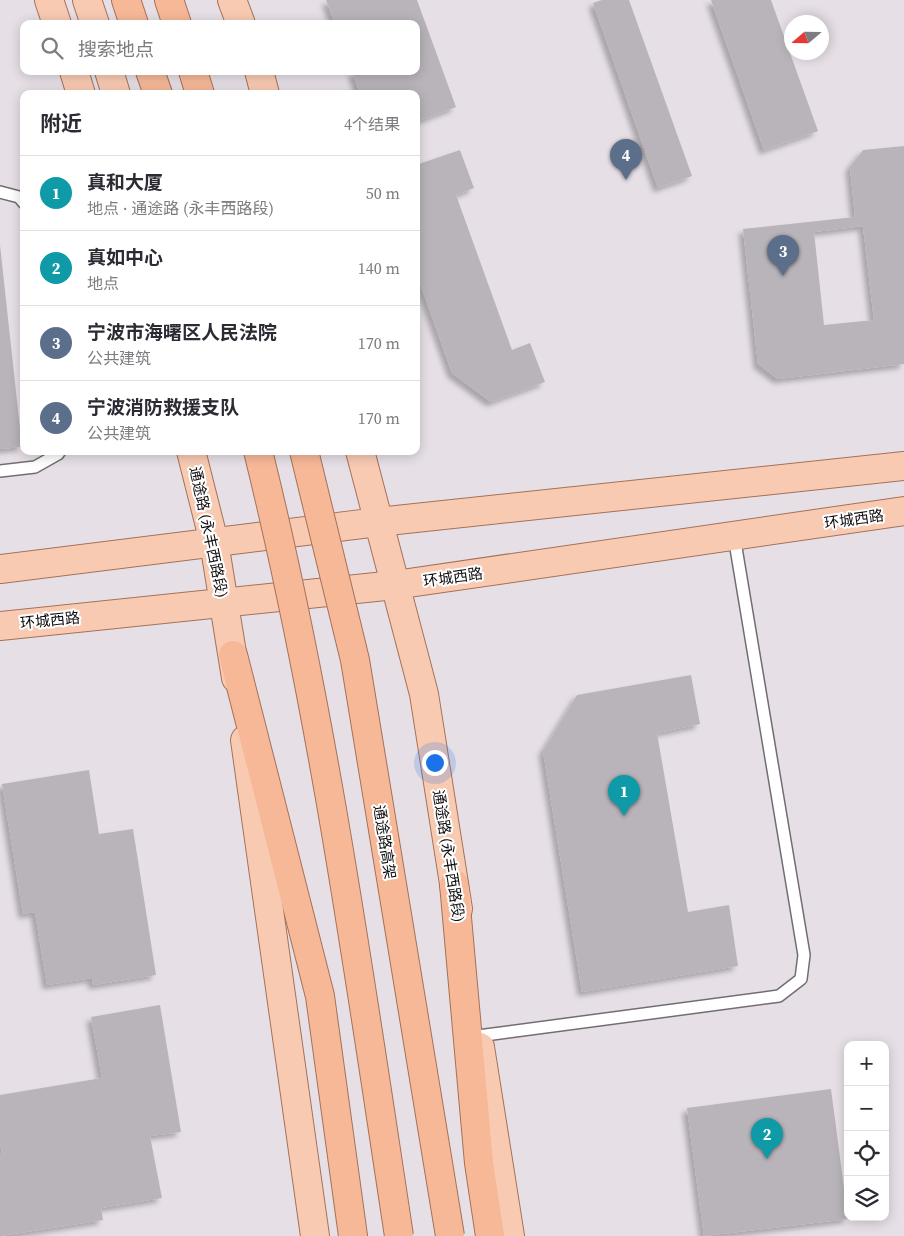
<!DOCTYPE html>
<html lang="zh">
<head>
<meta charset="utf-8">
<style>
	:root { --surface:#fff; --page:#f7f7f7; --text:#2b2b33; --muted:#7c7c81; --line:#e1e1e2; --accent:#a3061f }
	body { margin:0; font-family:"Source Serif 4","Noto Sans SC",serif; background:var(--page); color:var(--text) }
	.controls { position:absolute; right:15px; bottom:15px; display:grid; overflow:hidden; border-radius:10px; box-shadow:0 2px 12px #0003 }
	.controls button { width:45px; height:45px; display:grid; place-items:center; padding:0; border:0; border-bottom:1px solid var(--line); background:var(--surface); color:var(--text); font:25px sans-serif }
	.compass { position:absolute; left:784px; top:15px; width:45px; height:45px; border-radius:50%; background:var(--surface); box-shadow:0 2px 12px #0003; rotate:250deg }
	.you { position:absolute; left:434px; top:762px; width:18px; height:18px; margin:-12px; border:4px solid #fff; border-radius:50%; background:#1a73e8; box-shadow:0 0 0 8px #1a73e833 }
	.badge { display:grid; place-items:center; width:32px; height:32px; border-radius:50%; background:var(--accent); color:#fff; font-size:16px; font-weight:700 }
	.pin { position:absolute; translate:-50% -41px; filter:drop-shadow(0 1px 2px #0008) }
	.pin::after { content:''; position:absolute; top:26px; width:18px; height:15px; background:inherit; clip-path:polygon(0 0,100% 0,50% 100%) }
	.list { margin:0; padding:0; list-style:none }
	h2 { display:flex; justify-content:space-between; align-items:center; height:65px; margin:0; padding:0 20px; font-size:21px }
	h2 small { font-size:16px; font-weight:400; color:var(--muted) }
	.list li { display:grid; grid-template-columns:32px 1fr auto; gap:15px; align-items:center; box-sizing:border-box; height:75px; padding:0 20px; border-top:1px solid var(--line) }
	.list b { display:block; font-size:19px; white-space:nowrap }
	.list p { margin:0; font-size:16px; white-space:nowrap; color:var(--muted) }
	.list em { font-size:16px; font-style:normal; color:var(--muted) }
	.icon { flex:none; width:28px; height:28px; fill:none; stroke:currentColor; stroke-width:2; stroke-linecap:round; stroke-linejoin:round }
	.map { position:relative; flex:none; width:904px; height:1236px; overflow:hidden }
	.search { position:absolute; background:var(--surface); box-shadow:0 2px 12px #0003; left:20px; top:20px; width:400px; height:55px; display:flex; align-items:center; gap:12px; box-sizing:border-box; padding:0 18px; border-radius:10px; color:var(--muted); font-size:19px }
	.panel { position:absolute; background:var(--surface); box-shadow:0 2px 12px #0003; left:20px; top:90px; width:400px; height:365px; border-radius:10px }
	.map>svg:first-child { display:block }
	.building { fill:#b9b4ba; fill-rule:evenodd; filter:url(#shadow) }
	.lines { fill:none; stroke-linecap:round; stroke-linejoin:round }
	.service-casing { stroke:#726d73; stroke-width:14 }
	.primary-casing { stroke:#a47158; stroke-width:30 }
	.trunk-casing { stroke:#a47158; stroke-width:30 }
	.service { stroke:#fff; stroke-width:11 }
	.primary { stroke:#f9cab2; stroke-width:28 }
	.trunk { stroke:#f7b898; stroke-width:28 }
	.trunk-bridge-casing { stroke:#a47158; stroke-width:30; stroke-linecap:butt }
	.trunk-bridge { stroke:#f7b898; stroke-width:28 }
	.labels { text-anchor:middle; dominant-baseline:central; stroke-width:4; stroke-linejoin:round; paint-order:stroke }
	.street-label { font-size:15px; fill:#0f0d0f; stroke:#fff }
</style>
</head>
<body>
<div class="map">
<svg width="904" height="1236" viewBox="0 0 904 1236">
	<defs>
		<filter id="shadow"><feDropShadow dx="-4.5" dy="4.5" stdDeviation="2.5" flood-color="#0004"/></filter>
	</defs>
	<rect width="100%" height="100%" fill="#e6e0e6"/>
	<g class="building">
		<path d="M326,0H417L456,107L416,122V94H360L352,71H416V24H335Z"/>
		<path d="M602,0H629L692,176L658,188L593,3Z"/>
		<path d="M711,0H771L818,131L764,150Z"/>
		<path d="M904,146V364L778,379L758,364L743,229L855,217L850,167L863,150ZM863,226L874,320L824,325L814,232Z"/>
		<path d="M460,150L474,188L456,195L512,350L530,343L545,382L491,402L452,373L416,272V165Z"/>
		<path d="M0,245L22,447L0,449Z"/>
		<path d="M691,675L700,724L657,733L688,912L729,905L738,966L582,992L543,751L577,695Z"/>
		<path d="M89,770L99,834L133,829L156,975L93,985L92,978L47,985L35,912L23,914L2,784Z"/>
		<path d="M160,1005L181,1132L150,1136L162,1198L101,1208L103,1220L0,1236V1154H2L0,1141V1095L102,1078L91,1017Z"/>
		<path d="M831,1089L848,1219L704,1236L687,1108Z"/>
	</g>
	<g class="lines">
		<g class="service-casing">
			<g id="service">
				<path d="M0,192L19,197L24,203"/>
				<path d="M0,471L35,467L58,454L60,451"/>
				<path d="M478,1036L779,996L801,979L804,955L734,536"/>
			</g>
		</g>
		<g class="primary-casing">
			<g id="primary">
				<path d="M49,0L57,24"/>
				<path d="M87,0L95,24"/>
				<path d="M232,0L241,24"/>
				<path d="M74,71L81,94"/>
				<path d="M109,71L116,94"/>
				<path d="M259,71L265,94"/>
				<path d="M191,451L214,542L236,678"/>
				<path d="M360,451L424,694L458,909"/>
				<path d="M0,569L378,522L904,466"/>
				<path d="M0,626L395,585L904,511"/>
				<path d="M245,740L315,1236"/>
				<path d="M480,1047L510,1236"/>
			</g>
		</g>
		<g class="trunk-casing">
			<g id="trunk">
				<path d="M126,0L134,24"/>
				<path d="M169,0L177,24"/>
				<path d="M150,71L158,94"/>
				<path d="M193,71L200,94"/>
				<path d="M233,655L320,996L353,1236"/>
				<path d="M454,884L479,1163L490,1236"/>
			</g>
		</g>
		<use href="#service" class="service"/>
		<use href="#primary" class="primary"/>
		<use href="#trunk" class="trunk"/>
		<g class="trunk-bridge-casing">
			<g id="trunk-bridge">
				<path d="M258,451C322,709 359,973 399,1236"/>
				<path d="M304,451L355,660L450,1236"/>
			</g>
		</g>
		<use href="#trunk-bridge" class="trunk-bridge"/>
	</g>
	<g class="labels">
		<g class="street-label">
			<text transform="translate(854 519) rotate(-8)">环城西路</text>
			<text transform="translate(209 532) rotate(78)">通途路 (永丰西路段)</text>
			<text transform="translate(453 577) rotate(-8)">环城西路</text>
			<text transform="translate(50 620) rotate(-6)">环城西路</text>
			<text transform="translate(385 842) rotate(81)">通途路高架</text>
			<text transform="translate(449 856) rotate(81)">通途路 (永丰西路段)</text>
		</g>
	</g>
</svg>
<div class="controls">
<button>+</button>
<button>−</button>
<button><svg class="icon" aria-label="locate" viewBox="0 0 24 24"><circle cx="12" cy="12" r="6"/><path d="M12 2v4M12 18v4M2 12h4M18 12h4"/></svg></button>
<button><svg class="icon" aria-label="layers" viewBox="0 0 24 24"><path d="M12 4l9 5-9 5-9-5zM3 14l9 5 9-5"/></svg></button>
</div>
<svg class="compass" viewBox="-18 -18 36 36"><path d="M0-13l5 13h-10z" fill="#e53935"/><path d="M0 13l5-13h-10z" fill="#7c7c81"/></svg>
<div class="you"></div>
<div class="pin badge" style="left:624px;top:816px;background:#0f9aa8">1</div>
<div class="pin badge" style="left:767px;top:1159px;background:#0f9aa8">2</div>
<div class="pin badge" style="left:783px;top:276px;background:#5c6f8a">3</div>
<div class="pin badge" style="left:626px;top:180px;background:#5c6f8a">4</div>
<div class="search"><svg class="icon" aria-label="search" viewBox="0 0 24 24"><circle cx="10" cy="10" r="6"/><path d="M15 15l6 6"/></svg>搜索地点</div>
<section class="panel">
<h2>附近<small>4个结果</small></h2>
<ul class="list">
<li><span class="badge" style="background:#0f9aa8">1</span><div><b>真和大厦</b><p>地点 · 通途路 (永丰西路段)</p></div><em>50 m</em></li>
<li><span class="badge" style="background:#0f9aa8">2</span><div><b>真如中心</b><p>地点</p></div><em>140 m</em></li>
<li><span class="badge" style="background:#5c6f8a">3</span><div><b>宁波市海曙区人民法院</b><p>公共建筑</p></div><em>170 m</em></li>
<li><span class="badge" style="background:#5c6f8a">4</span><div><b>宁波消防救援支队</b><p>公共建筑</p></div><em>170 m</em></li>
</ul>
</section>
</div>
</body>
</html>
